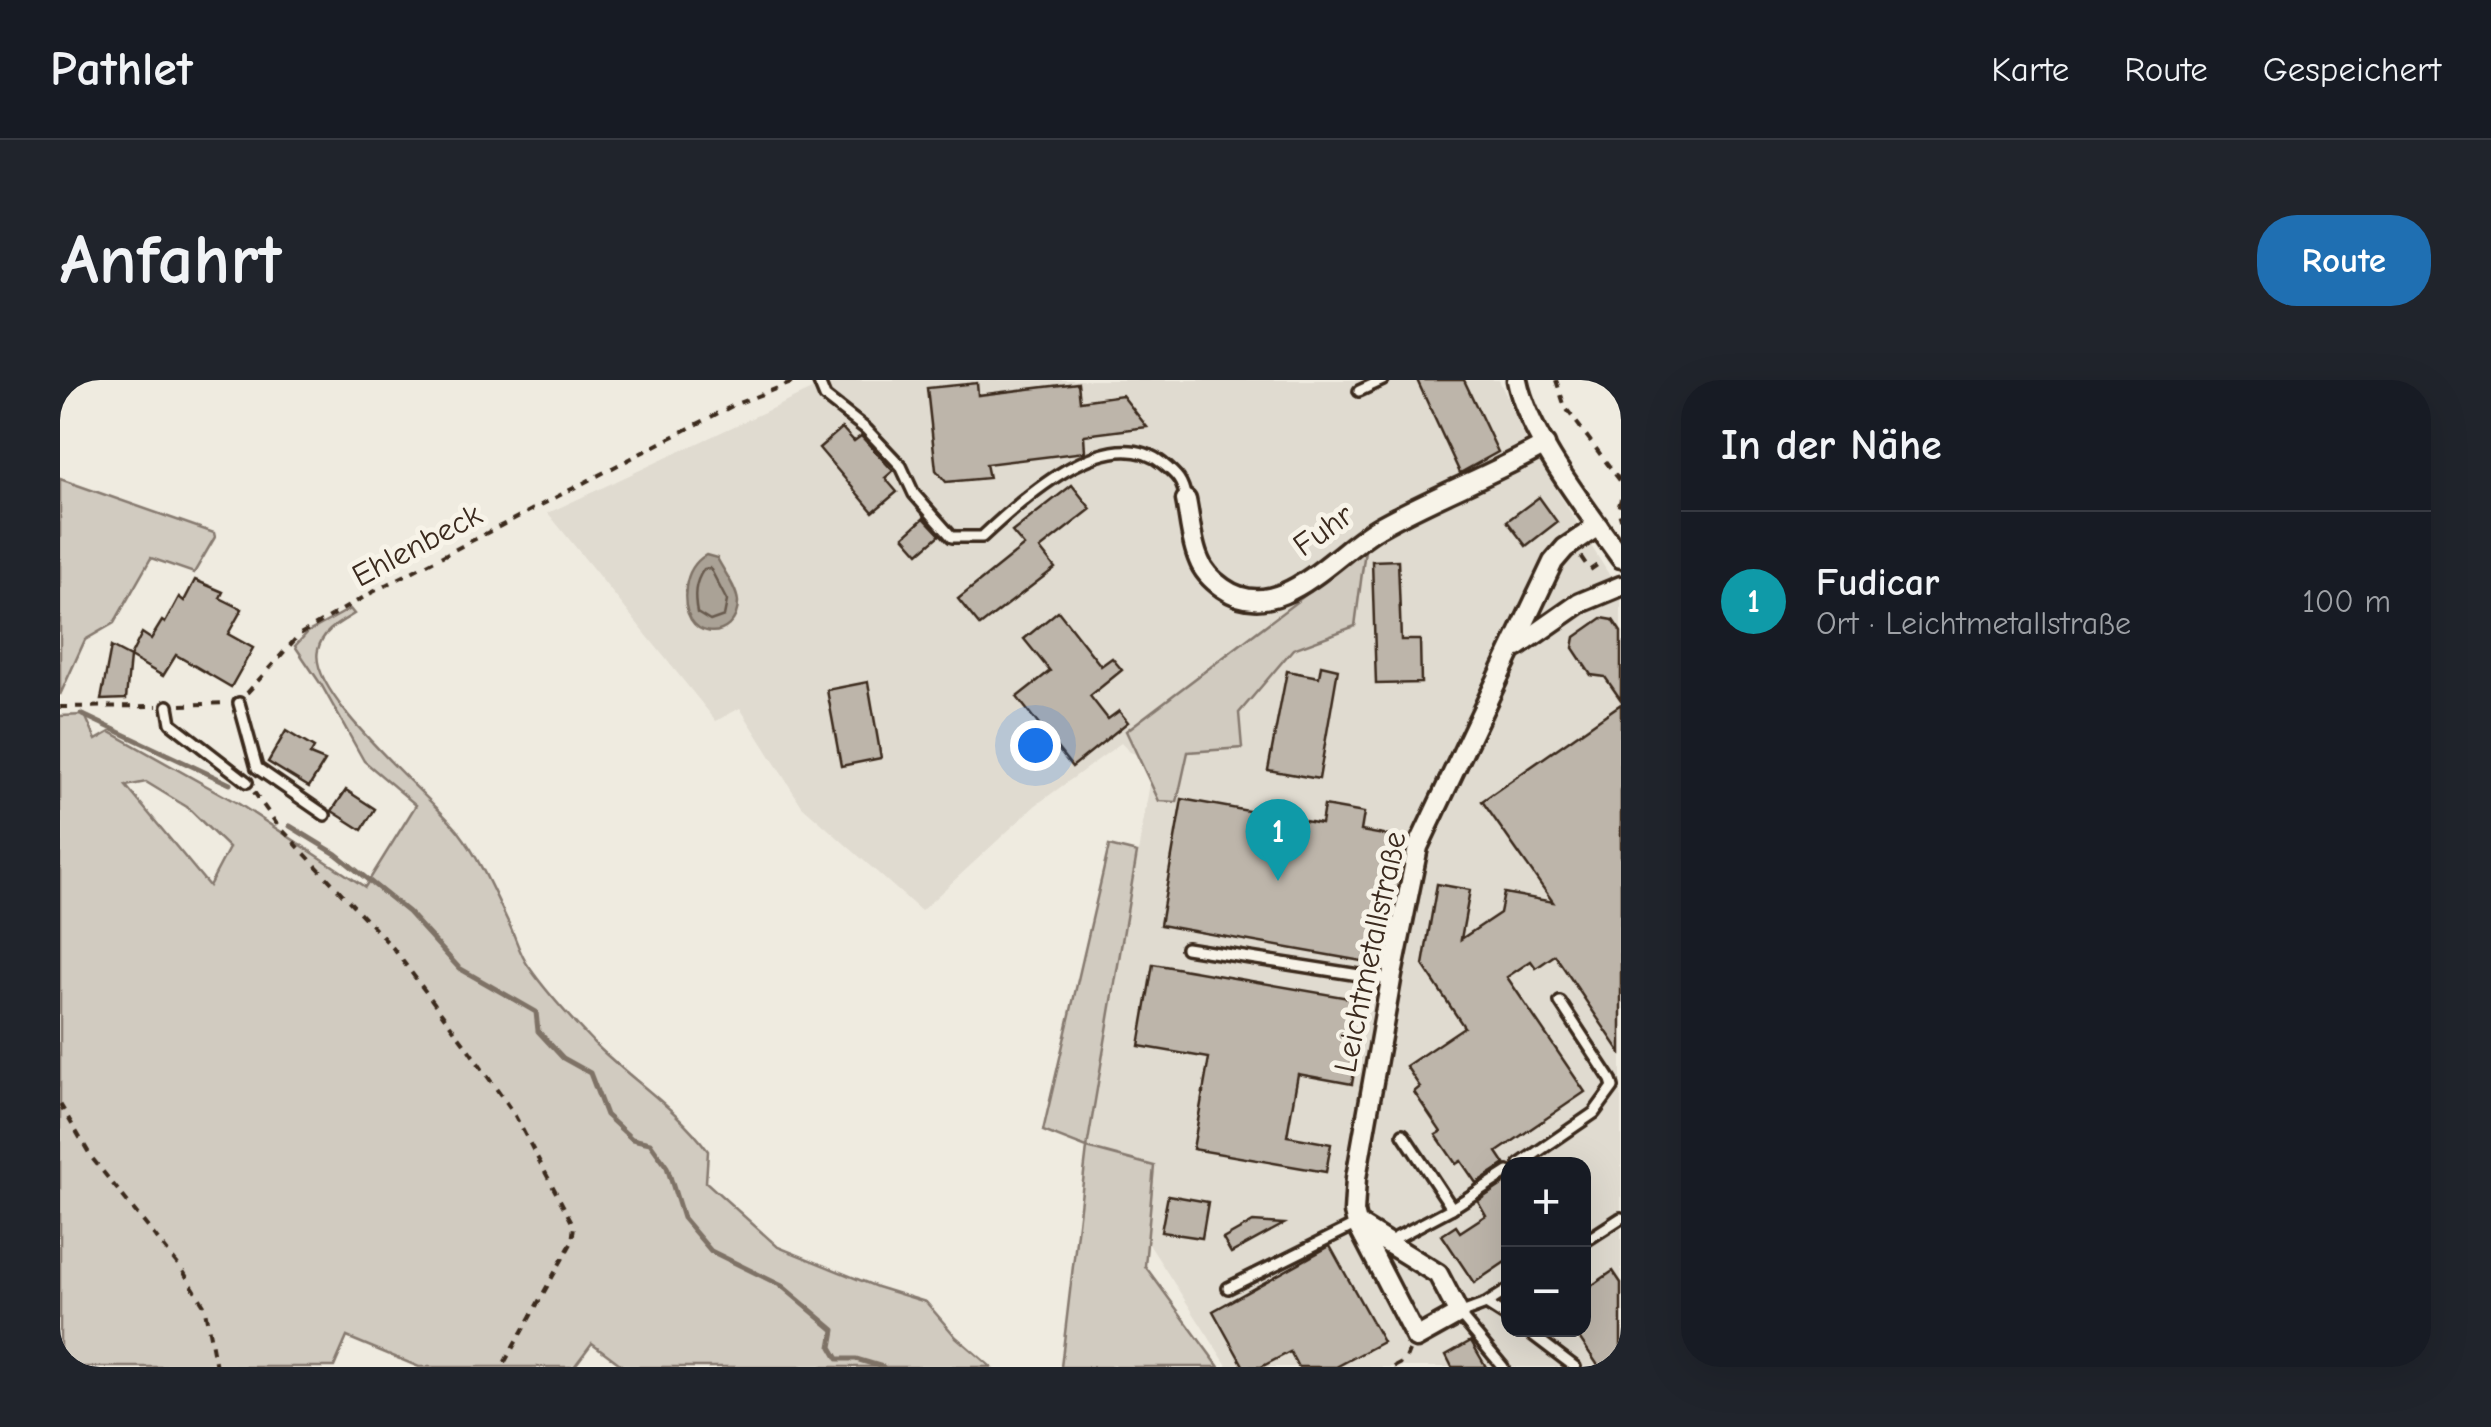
<!DOCTYPE html>
<html lang="de">
<head>
<meta charset="utf-8">
<style>
	:root { --surface:#171b24; --page:#20242c; --text:#f1f3f6; --muted:#9ea1a6; --line:#363941; --accent:#1f6fb2 }
	body { margin:0; font-family:"Comic Neue",sans-serif; background:var(--page); color:var(--text) }
	.controls { position:absolute; right:30px; bottom:30px; display:grid; overflow:hidden; border-radius:20px; box-shadow:0 10px 40px #0002 }
	.controls button { width:90px; height:90px; display:grid; place-items:center; padding:0; border:0; border-bottom:2px solid var(--line); background:var(--surface); color:var(--text); font:50px sans-serif }
	.you { position:absolute; left:975px; top:365px; width:35px; height:35px; margin:-25px; border:8px solid #fff; border-radius:50%; background:#1a73e8; box-shadow:0 0 0 15px #1a73e833 }
	.badge { display:grid; place-items:center; width:65px; height:65px; border-radius:50%; background:var(--accent); color:#fff; font-size:32px; font-weight:700 }
	.pin { position:absolute; translate:-50% -82px; filter:drop-shadow(0 2px 5px #0008) }
	.pin::after { content:''; position:absolute; top:52px; width:35px; height:30px; background:inherit; clip-path:polygon(0 0,100% 0,50% 100%) }
	.list { margin:0; padding:0; list-style:none }
	h2 { display:flex; justify-content:space-between; align-items:center; height:130px; margin:0; padding:0 40px; font-size:42px }
	h2 small { font-size:32px; font-weight:400; color:var(--muted) }
	.list li { display:grid; grid-template-columns:65px 1fr auto; gap:30px; align-items:center; box-sizing:border-box; height:180px; padding:0 40px; border-top:2px solid var(--line) }
	.list b { display:block; font-size:38px; white-space:nowrap }
	.list p { margin:0; font-size:32px; white-space:nowrap; color:var(--muted) }
	.list em { font-size:32px; font-style:normal; color:var(--muted) }
	.map { position:relative; flex:none; width:1561px; height:987px; overflow:hidden; border-radius:40px }
	header { display:flex; align-items:center; gap:60px; box-sizing:border-box; height:140px; padding:0 50px; background:var(--surface); border-bottom:2px solid var(--line) }
	header strong { font-size:48px }
	nav { display:flex; gap:55px; margin-inline-start:auto; font-size:35px }
	.intro { display:flex; align-items:center; justify-content:space-between; box-sizing:border-box; height:240px; padding:0 60px }
	h1 { margin:0; font-size:70px }
	.button { padding:25px 45px; border-radius:40px; background:var(--accent); color:#fff; font-size:35px; font-weight:700 }
	main { display:flex; gap:60px; padding:0 60px }
	aside { flex:1; background:var(--surface); border-radius:40px; box-shadow:0 10px 40px #0002 }
	.map>svg:first-child { display:block }
	.built { fill:#e0dbd0; fill-rule:evenodd }
	.green { fill:#d1cbc0; stroke:#867a6f; stroke-width:2.5; fill-rule:evenodd }
	.water { fill:#aaa296; stroke:#7e7266; stroke-width:2.5 }
	.lines { fill:none; stroke-linecap:round; stroke-linejoin:round }
	.shore { stroke:#675a4e; stroke-width:2.5 }
	.stream { stroke:#7e7266; stroke-width:5 }
	.building { fill:#bdb5aa; stroke:#3b2a1e; stroke-width:2.5 }
	.lane-casing { stroke:#3b2a1e; stroke-width:16 }
	.street-casing { stroke:#3b2a1e; stroke-width:25 }
	.path { stroke:#3b2a1e; stroke-width:4; stroke-dasharray:8 8; stroke-linecap:butt }
	.lane { stroke:#f7f3e8; stroke-width:9 }
	.street { stroke:#f7f3e8; stroke-width:18 }
	.labels { text-anchor:middle; dominant-baseline:central; stroke-width:10; stroke-linejoin:round; paint-order:stroke }
	.street-label { font-size:32px; fill:#3b2a1e; stroke:#f7f3e8 }
</style>
</head>
<body>
<header>
<strong>Pathlet</strong>
<nav><a>Karte</a><a>Route</a><a>Gespeichert</a></nav>
</header>
<div class="intro"><h1>Anfahrt</h1><a class="button">Route</a></div>
<main>
<div class="map">
<svg width="1561" height="987" viewBox="0 0 1561 987">
	<rect width="100%" height="100%" fill="#efebe0"/>
	<filter id="ink" filterUnits="userSpaceOnUse"><feTurbulence type="fractalNoise" baseFrequency=".01" numOctaves="2"/><feDisplacementMap in="SourceGraphic" scale="20" xChannelSelector="R" yChannelSelector="G"/><feConvolveMatrix kernelMatrix="1 2 1 2 8 2 1 2 1" color-interpolation-filters="sRGB"/></filter>
	<g filter="url(#ink)">
		<path class="built" d="M773,0H1439L1467,62L1561,214V987H1168L1027,768L1094,380L1070,372L1061,363L976,425L861,531L742,426L680,328L656,341L488,133ZM1448,784H1524V949H1448Z"/>
		<g class="green">
			<path d="M0,99L154,153L155,157L134,193L91,178L54,243L25,260L0,315Z"/>
			<path d="M1305,170L1295,246L1233,269L1179,333L1182,368L1128,372L1117,422L1099,421L1066,351Z"/>
			<path d="M290,229L294,234C279,243 262,251 258,270C247,315 371,416 399,452C420,479 435,515 450,546C456,559 460,575 469,587C487,613 511,639 533,662C571,700 616,727 648,771L646,802L718,867L817,907L866,922L896,957L931,987H564L532,963L514,987H359L287,957L274,987H0V336L25,335L36,360L50,352L179,424L305,507L356,425L304,381L262,306L235,266L248,252ZM86,402L127,427L169,468L149,506L66,406Z"/>
			<path d="M1049,466L1077,473L1027,768L1094,786L1085,886L1159,987H1001L1027,768L983,751Z"/>
		</g>
		<path class="water" d="M646,175L657,178C663,190 677,208 678,222C678,264 618,264 626,207C628,193 634,182 646,175Z"/>
		<g class="lines">
			<path class="shore" d="M650,188L667,221L664,236L650,241L637,233C634,216 634,203 644,189Z"/>
			<g class="stream">
				<path d="M21,334L170,404"/>
				<path d="M230,446L276,474L348,532L399,588L476,632L478,651L503,678L530,693L546,735L572,759L590,763L607,787L623,838L651,871L722,906L774,950L771,967L778,979H796L823,987"/>
			</g>
		</g>
		<g class="building">
			<path d="M1357,0H1404L1438,72L1400,93Z"/>
			<path d="M917,3L918,15L1018,3L1020,21L1062,15L1087,47L1024,55L1025,72L926,84L929,98L886,102L876,90L867,8Z"/>
			<path d="M782,48L794,61L801,56L833,91L825,98L837,112L813,132L759,68Z"/>
			<path d="M1012,105L1031,129L980,169L995,188L920,246L898,219L964,166L952,152Z"/>
			<path d="M1479,117L1497,142L1466,166L1447,141Z"/>
			<path d="M864,138L880,155L859,173L844,156Z"/>
			<path d="M1338,180L1341,260H1360L1361,303L1316,304L1312,181Z"/>
			<path d="M135,200L163,212L160,218L182,229L168,254L193,268L171,307L116,275L103,296L70,277L82,253L91,259L102,241L105,243L119,217L124,221Z"/>
			<path d="M998,231L1041,286L1052,278L1062,290L1030,316L1048,339L1059,331L1068,342L1012,387L957,317L990,291L964,259Z"/>
			<path d="M1542,238L1553,240L1561,252V320L1545,297L1531,295L1513,268L1515,257Z"/>
			<path d="M51,267L70,277L66,319L41,320Z"/>
			<path d="M1261,285L1278,289L1259,399L1208,390L1227,291L1259,297Z"/>
			<path d="M808,302L821,378L781,386L767,310Z"/>
			<path d="M1561,324V673L1495,575L1476,588L1471,581L1447,597L1525,712L1437,772L1445,784L1416,803L1401,781L1396,784L1376,755L1381,752L1354,712L1360,707L1346,686L1404,647L1363,585L1377,504L1410,510L1401,559L1440,533L1444,513L1493,522L1422,421Z"/>
			<path d="M226,351L254,368L250,375L265,381L249,407L208,382Z"/>
			<path d="M286,410L315,429L302,450L272,431Z"/>
			<path d="M1122,419L1261,444L1264,426L1304,433L1301,451L1335,457L1313,583L1100,545Z"/>
			<path d="M1093,584L1306,621L1292,704L1238,694L1227,756L1271,764L1266,792L1133,769L1149,678L1079,666Z"/>
			<path d="M1448,801V880L1414,903L1382,855L1396,846L1400,852L1426,835L1418,821Z"/>
			<path d="M1108,815L1148,822L1142,858L1101,852Z"/>
			<path d="M1193,842L1224,844L1171,873L1163,859Z"/>
			<path d="M1270,866L1323,962L1276,987H1238L1230,972L1201,987H1184L1153,931Z"/>
			<path d="M1553,891L1561,903V987H1539L1514,950H1524V911Z"/>
			<path d="M1411,961L1426,987H1392L1386,975Z"/>
		</g>
		<g class="lines">
			<g class="lane-casing">
				<g id="lane">
					<path d="M758,0L765,17L806,49L841,86L854,114L892,157H922C959,122 1047,40 1102,83C1117,95 1123,101 1126,120"/>
					<path d="M1299,11L1323,0"/>
					<path d="M179,323L197,388L265,435"/>
					<path d="M108,326L111,343L187,402"/>
					<path d="M1126,568L1331,600"/>
					<path d="M1460,784L1534,733L1553,707L1551,700L1500,622"/>
					<path d="M1392,828L1448,792"/>
					<path d="M1328,862L1392,828L1343,754"/>
					<path d="M1524,862L1561,838"/>
					<path d="M1168,908L1297,844"/>
					<path d="M1426,924L1448,938"/>
					<path d="M1465,949L1515,987"/>
					<path d="M1443,987L1399,934L1426,924L1448,910"/>
				</g>
			</g>
			<g class="street-casing">
				<g id="street">
					<path d="M1457,0C1468,56 1527,130 1561,178"/>
					<path d="M1126,120C1130,139 1131,162 1139,180C1143,191 1153,201 1163,208C1219,248 1274,172 1321,146C1374,116 1432,95 1485,65"/>
					<path d="M1457,267L1520,223L1561,206"/>
					<path d="M1297,844L1378,894L1399,934L1356,958L1297,844L1294,832L1296,798L1331,600L1358,467L1493,182L1505,168L1538,146"/>
				</g>
			</g>
			<g class="path">
				<path d="M1496,0L1505,27L1561,102"/>
				<path d="M1561,119L1558,129L1561,139"/>
				<path d="M1521,177L1530,190L1542,182"/>
				<path d="M187,313L240,254L311,213L676,24L739,0"/>
				<path d="M121,325L167,323"/>
				<path d="M0,327L97,326"/>
				<path d="M194,412L216,443L333,568L404,663L454,734L514,846L512,862L442,987"/>
				<path d="M0,724L32,778L123,891L144,925L156,987"/>
				<path d="M1334,987L1345,981L1349,971"/>
			</g>
			<use href="#lane" class="lane"/>
			<use href="#street" class="street"/>
		</g>
	</g>
	<g class="labels">
		<g class="street-label">
			<text transform="translate(1263 150) rotate(-36)">Fuhr</text>
			<text transform="translate(357 165) rotate(-28)">Ehlenbeck</text>
			<text transform="translate(1310 572) rotate(-78)">Leichtmetallstraße</text>
		</g>
	</g>
</svg>
<div class="controls">
<button>+</button>
<button>−</button>
</div>
<div class="you"></div>
<div class="pin badge" style="left:1218px;top:501px;background:#0f9aa8">1</div>
</div>
<aside>
<h2>In der Nähe<small></small></h2>
<ul class="list">
<li><span class="badge" style="background:#0f9aa8">1</span><div><b>Fudicar</b><p>Ort · Leichtmetallstraße</p></div><em>100 m</em></li>
</ul>
</aside>
</main>
</body>
</html>
